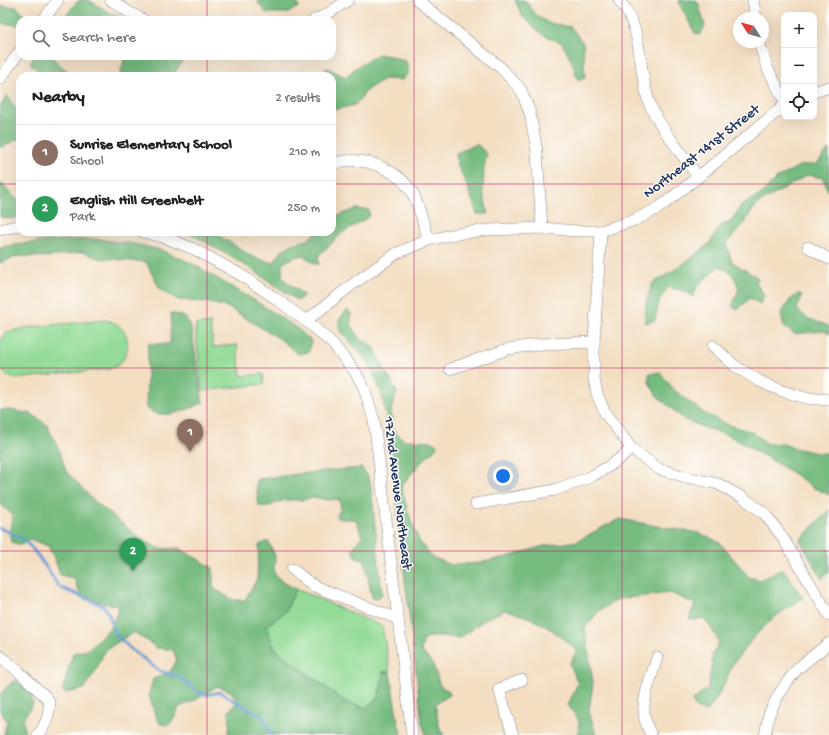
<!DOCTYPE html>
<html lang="en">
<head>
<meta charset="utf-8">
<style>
	:root { --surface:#fff; --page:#f6f6f6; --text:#202124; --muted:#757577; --line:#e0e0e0; --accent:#ea580c }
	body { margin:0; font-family:"Gochi Hand",sans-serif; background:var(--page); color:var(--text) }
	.controls { position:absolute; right:12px; top:12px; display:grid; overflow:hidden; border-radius:8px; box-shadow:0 4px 16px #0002 }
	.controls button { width:36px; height:36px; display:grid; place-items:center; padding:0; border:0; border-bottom:1px solid var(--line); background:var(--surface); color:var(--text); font:20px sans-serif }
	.compass { position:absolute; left:733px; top:12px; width:36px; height:36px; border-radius:50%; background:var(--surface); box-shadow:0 4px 16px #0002; rotate:307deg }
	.you { position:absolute; left:503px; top:476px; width:14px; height:14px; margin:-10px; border:3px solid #fff; border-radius:50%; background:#1a73e8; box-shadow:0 0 0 6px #1a73e833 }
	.badge { display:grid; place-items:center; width:26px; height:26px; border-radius:50%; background:var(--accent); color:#fff; font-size:13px; font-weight:700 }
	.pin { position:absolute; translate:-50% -33px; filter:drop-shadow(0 1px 2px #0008) }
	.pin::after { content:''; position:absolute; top:21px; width:14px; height:12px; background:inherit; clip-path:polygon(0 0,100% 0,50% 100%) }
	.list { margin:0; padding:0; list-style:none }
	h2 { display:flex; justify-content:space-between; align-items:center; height:52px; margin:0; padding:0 16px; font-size:17px }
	h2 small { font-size:13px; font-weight:400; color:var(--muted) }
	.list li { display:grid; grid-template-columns:26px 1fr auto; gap:12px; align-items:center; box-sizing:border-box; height:56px; padding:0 16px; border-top:1px solid var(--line) }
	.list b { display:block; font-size:15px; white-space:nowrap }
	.list p { margin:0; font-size:13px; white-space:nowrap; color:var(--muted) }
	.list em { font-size:13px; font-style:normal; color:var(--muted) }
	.icon { flex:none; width:22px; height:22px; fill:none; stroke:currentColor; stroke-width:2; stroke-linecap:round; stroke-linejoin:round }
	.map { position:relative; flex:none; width:829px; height:735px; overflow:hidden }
	.search { position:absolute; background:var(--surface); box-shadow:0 4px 16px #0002; left:16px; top:16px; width:320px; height:44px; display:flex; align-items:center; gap:10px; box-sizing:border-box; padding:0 14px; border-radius:12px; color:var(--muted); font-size:15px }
	.panel { position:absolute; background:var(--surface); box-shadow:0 4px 16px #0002; left:16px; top:72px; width:320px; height:164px; border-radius:12px }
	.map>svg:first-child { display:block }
	.green { fill:#93db96; stroke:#57857a }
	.forest { fill:#76bb7f; stroke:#48756e }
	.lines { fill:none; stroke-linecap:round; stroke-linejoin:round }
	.stream { stroke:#699ed5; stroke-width:3 }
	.street-casing { stroke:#878690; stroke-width:12 }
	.street { stroke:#fff; stroke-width:11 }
	.grid { fill:none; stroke:#c2185b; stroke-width:1; stroke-opacity:0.55 }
	.labels { text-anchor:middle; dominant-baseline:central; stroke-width:3; stroke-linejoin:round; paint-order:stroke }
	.street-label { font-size:15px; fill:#1b2f5e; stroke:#fdfcf7 }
</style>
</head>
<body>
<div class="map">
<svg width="829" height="735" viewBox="0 0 829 735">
	<rect width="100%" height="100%" fill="#fdfcf7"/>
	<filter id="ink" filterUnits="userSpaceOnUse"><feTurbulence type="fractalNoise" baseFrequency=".025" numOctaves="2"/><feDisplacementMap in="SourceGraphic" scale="8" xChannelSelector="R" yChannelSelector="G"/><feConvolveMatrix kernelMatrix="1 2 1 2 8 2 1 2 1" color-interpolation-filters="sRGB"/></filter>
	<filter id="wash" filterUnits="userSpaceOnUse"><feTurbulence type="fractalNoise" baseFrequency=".012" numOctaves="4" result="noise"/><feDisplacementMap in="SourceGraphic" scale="16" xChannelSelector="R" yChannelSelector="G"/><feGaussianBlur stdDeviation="0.9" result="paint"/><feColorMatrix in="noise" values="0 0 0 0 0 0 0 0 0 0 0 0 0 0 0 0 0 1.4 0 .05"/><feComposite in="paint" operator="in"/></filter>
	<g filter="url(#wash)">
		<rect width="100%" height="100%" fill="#f3dec2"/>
		<g class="green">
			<path d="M106,320C113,322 119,324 123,330C131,340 128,357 118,365C116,367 112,368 109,369L15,379L7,376L0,369V341L7,332L29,327Z"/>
			<path d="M210,323L213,347L237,345L241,376L263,374L264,384L202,391L195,325Z"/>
			<path d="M296,589L382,626L390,672H383L379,697L366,708L344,701L275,649L266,626L285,612Z"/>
		</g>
		<g class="forest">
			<path d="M80,0H89L105,10L125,20H62L77,2Z"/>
			<path d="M259,0H295L299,7L288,13H266L258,3Z"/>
			<path d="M515,0H525L537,16L549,23L571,27L583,43L585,78L578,80L571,60L562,43L543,35L522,16Z"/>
			<path d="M679,0H696L699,5L705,26L700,35L695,33L681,7Z"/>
			<path d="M0,6L17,7L28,20H20V25L4,24L0,22Z"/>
			<path d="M378,54L391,56L406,61L408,73L402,80L384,79L368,89L355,105L332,110V76H322L325,69L329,68L345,77L357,67Z"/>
			<path d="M35,56H51L60,65L74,76H53L39,71L30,63Z"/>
			<path d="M125,56H197L183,60L176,71L175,76H120Z"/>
			<path d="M7,95L14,106L20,118V139H17L5,146L0,147V107Z"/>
			<path d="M477,144L487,154L484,167L483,191L488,214H477L466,183L457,164L456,153Z"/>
			<path d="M829,148V193L823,178L808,175L775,194L757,204L742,226L726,244L732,262L758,278L756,283L764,295L760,304L750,298L738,309L732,307L739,288L732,273L719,266L698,285L693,297L687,292L668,287L659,301L655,320L645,323L646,302L652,284L682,265L709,244L721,225L731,222L741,205L759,196L776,179L799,166L817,164Z"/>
			<path d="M0,182H1L12,196L20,201V217L11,219L0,217Z"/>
			<path d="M356,209L369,210L370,216L342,233L318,256L319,264H315L303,255L294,257L282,264V276L288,283L304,295L298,301L250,268L195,236L185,232H213L255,258L273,263L282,251L292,244L308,240L316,232H332V218Z"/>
			<path d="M96,239L135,244L161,250L191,263L254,300L297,328L311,341L309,352L298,354L280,339L227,307L205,302L178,300L160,289L146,262L98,258L83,252L49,257L18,256L0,263V248L6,246L46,241Z"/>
			<path d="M798,294L802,295L797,310L807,318L829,326V334L824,331L795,334L784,327L781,314L790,300Z"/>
			<path d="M347,310L351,313V324L359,338L374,347L380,361L397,392L391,410L392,429L404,440L431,441L438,446L419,465L401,486L407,509L419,541L432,557L451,565L479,563L507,557L544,546L578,541L601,528L620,519L656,526L699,533L719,542L749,577L759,580L783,569L803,598L773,618L754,637L733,664L720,693L707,712L696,708L692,701L708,688L711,669L713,653L719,642L712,629L703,618L694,620L689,619L695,604L670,593L618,599L599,611L585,628L593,683L589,711L596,735H578L579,721L568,705L578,683L570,664L577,650L552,630L530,618L506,610L487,618L460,638L440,636L424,638L421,651L433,664L440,686L449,691L450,695L435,704L439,726L444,735H426L422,723L400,538L391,441L381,392L368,362L339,329V320Z"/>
			<path d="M171,313L185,317L191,327L201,392L203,403C188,409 171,418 154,413C151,412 149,409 146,408L148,344H170Z"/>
			<path d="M660,372L673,389L705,414L726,424L752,432L768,444L781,443L793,448L818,453H829V495L812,487L793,473L730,436L708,429L685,420L657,396L649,382V374Z"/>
			<path d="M0,410H10L32,414L47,425L59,450L66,471L92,499L141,539L160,549L179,548L213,568V588L233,600H245L257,579L259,545L268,541L275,556L274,573L281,581L296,589L285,612L266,626L275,649L344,701L366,708L379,697L383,672H390L398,723L402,735H228L230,724L229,711L238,701L230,691L217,686C205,694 194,702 179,707L174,719L168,725L160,724L154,712L149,695L153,679L169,673L177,660L173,650L157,648L134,632L121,640L105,650L96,670L84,689L66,693L62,691L73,653L87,650L109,629L115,618L119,606L104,603L80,594L74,578L60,575L55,560L48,546L30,539L21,545L11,542C9,532 10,525 13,516L0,503Z"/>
			<path d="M362,468L367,475L371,486L382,594L379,597L373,599L371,594L365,560L356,557L352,550L362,536L356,519H341L336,517L341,508L339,499L327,500L314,497L302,500H285L269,506H259L256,484L258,479L324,471Z"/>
			<path d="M829,510V572L822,579L800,540Z"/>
			<path d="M14,680L30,691L33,704L23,719L25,735H4L7,721L0,711V694Z"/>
		</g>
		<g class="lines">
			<path class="stream" d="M0,528L21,538L31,547L46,567L59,587L104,606L110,617L114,633L133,651L160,671L180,677L195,691L207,695L220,692L233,700L264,717L271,735"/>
		</g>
	</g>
	<g filter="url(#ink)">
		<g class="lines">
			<g class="street-casing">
				<g id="street">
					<path d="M111,0L127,11L144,20"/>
					<path d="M417,0L501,68L521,90L530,113L537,152L542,228"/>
					<path d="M619,0C645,31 637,70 650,105C656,119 664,130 673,142C681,154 690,165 698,177"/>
					<path d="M753,0L756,18"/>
					<path d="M43,20L58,0"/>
					<path d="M314,20L326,15L348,0"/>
					<path d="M759,42L767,67L784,100"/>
					<path d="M0,79L20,51"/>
					<path d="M814,92L829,87"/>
					<path d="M332,165C336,163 340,161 344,161C370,158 402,172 414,196C420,209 424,226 429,240"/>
					<path d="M0,230L20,225"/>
					<path d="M601,231L594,342V379L597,394L605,413L632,449L659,469L686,477L718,484L742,497L764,513L781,535L829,615"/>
					<path d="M143,232L166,238L194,249L241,275L275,298L306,321L332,343L356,373L364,388L374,420L412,735"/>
					<path d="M808,247L829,259"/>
					<path d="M306,321L353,284L397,253L429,240L455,234L488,230L542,228L576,231H601L635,220L660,207L698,177L784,106"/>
					<path d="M713,346L735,366L759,381L782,391L806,398L829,400"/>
					<path d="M450,369L508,349L542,344L594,342"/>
					<path d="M476,504L555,490L590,477L611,465L632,449"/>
					<path d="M292,569L314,586L398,619"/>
					<path d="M0,656L19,672L46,697L50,703C48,716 47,724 38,735"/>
					<path d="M513,735L499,689L522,680"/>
					<path d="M651,735C647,727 644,719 644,711C643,695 653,672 657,658"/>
					<path d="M765,735L769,714L778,696L787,682L797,669L829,643"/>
				</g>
			</g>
			<use href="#street" class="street"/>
		</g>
	</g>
	<path class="grid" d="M207,0V20M414,0V735M622,0V735M207,56V76M0,184H20M332,184H829M207,232V735M0,368H829M0,551H829"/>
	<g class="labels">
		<g class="street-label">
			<text transform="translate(702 152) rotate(-38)">Northeast 141st Street</text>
			<text transform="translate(397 493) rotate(83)">172nd Avenue Northeast</text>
		</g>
	</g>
</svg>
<div class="controls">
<button>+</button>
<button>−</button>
<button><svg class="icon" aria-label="locate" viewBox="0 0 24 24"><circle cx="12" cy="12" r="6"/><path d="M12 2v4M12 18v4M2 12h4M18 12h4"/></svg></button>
</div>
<svg class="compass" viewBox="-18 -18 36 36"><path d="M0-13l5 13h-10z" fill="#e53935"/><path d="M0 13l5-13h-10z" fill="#757577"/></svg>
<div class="you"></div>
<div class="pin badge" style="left:190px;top:452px;background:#8d6e63">1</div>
<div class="pin badge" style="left:133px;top:571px;background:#2e9e5b">2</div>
<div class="search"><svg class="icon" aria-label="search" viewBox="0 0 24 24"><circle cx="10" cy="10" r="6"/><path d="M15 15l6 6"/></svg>Search here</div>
<section class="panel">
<h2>Nearby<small>2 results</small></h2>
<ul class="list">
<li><span class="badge" style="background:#8d6e63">1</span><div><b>Sunrise Elementary School</b><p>School</p></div><em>210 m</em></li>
<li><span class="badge" style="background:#2e9e5b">2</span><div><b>English Hill Greenbelt</b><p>Park</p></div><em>250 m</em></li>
</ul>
</section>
</div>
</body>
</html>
